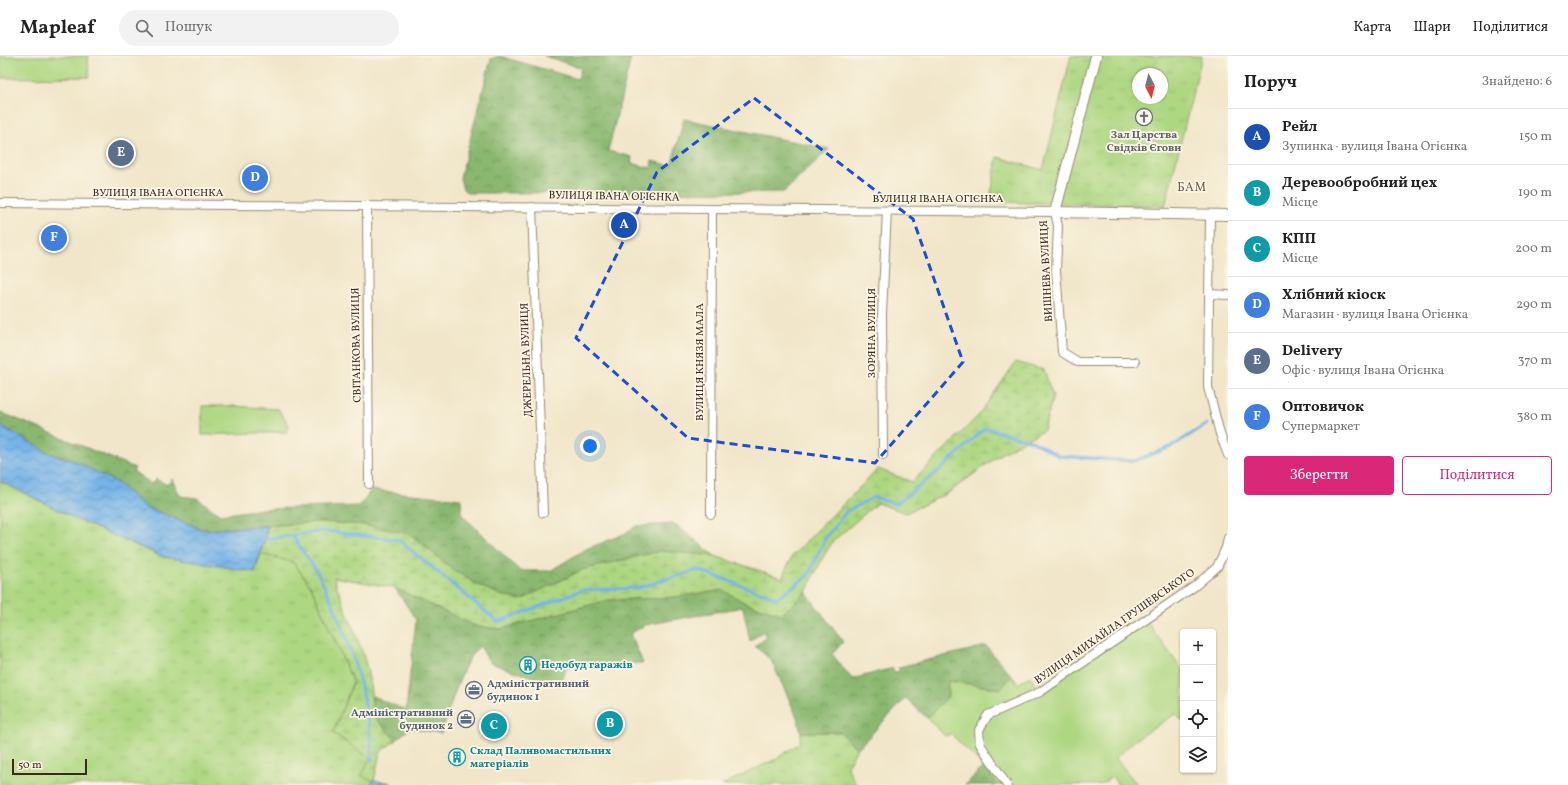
<!DOCTYPE html>
<html lang="uk">
<head>
<meta charset="utf-8">
<style>
	:root { --surface:#fff; --page:#f2f2f2; --text:#222; --muted:#767676; --line:#e0e0e0; --accent:#db2777 }
	body { margin:0; font-family:Vollkorn,serif; background:var(--page); color:var(--text) }
	.controls { position:absolute; right:12px; bottom:12px; display:grid; overflow:hidden; border-radius:4px; box-shadow:0 1px 3px #0004 }
	.controls button { width:36px; height:36px; display:grid; place-items:center; padding:0; border:0; border-bottom:1px solid var(--line); background:var(--surface); color:var(--text); font:20px sans-serif }
	.compass { position:absolute; left:1132px; top:12px; width:36px; height:36px; border-radius:50%; background:var(--surface); box-shadow:0 1px 3px #0004; rotate:173deg }
	.scale { position:absolute; left:12px; bottom:10px; width:75px; box-sizing:border-box; padding-left:4px; border:2px solid #3b2a1e; border-top:0; font-size:11px; line-height:14px; white-space:nowrap; color:#3b2a1e; -webkit-text-stroke:3px #fcf5e5; paint-order:stroke }
	.you { position:absolute; left:590px; top:390px; width:14px; height:14px; margin:-10px; border:3px solid #fff; border-radius:50%; background:#1a73e8; box-shadow:0 0 0 6px #1a73e833 }
	.badge { display:grid; place-items:center; width:26px; height:26px; border-radius:50%; background:var(--accent); color:#fff; font-size:13px; font-weight:700 }
	.pin { position:absolute; translate:-50% -50%; border:2px solid #fff; box-shadow:0 1px 4px #0006 }
	.list { margin:0; padding:0; list-style:none }
	h2 { display:flex; justify-content:space-between; align-items:center; height:52px; margin:0; padding:0 16px; font-size:17px }
	h2 small { font-size:13px; font-weight:400; color:var(--muted) }
	.list li { display:grid; grid-template-columns:26px 1fr auto; gap:12px; align-items:center; box-sizing:border-box; height:56px; padding:0 16px; border-top:1px solid var(--line) }
	.list b { display:block; font-size:15px; white-space:nowrap }
	.list p { margin:0; font-size:13px; white-space:nowrap; color:var(--muted) }
	.list em { font-size:13px; font-style:normal; color:var(--muted) }
	.actions { display:flex; gap:8px; padding:12px 16px }
	.actions a { flex:1; padding:9px 0; border:1px solid var(--accent); border-radius:4px; text-align:center; font-size:14px; color:var(--accent) }
	.actions .main { background:var(--accent); color:#fff }
	.icon { flex:none; width:22px; height:22px; fill:none; stroke:currentColor; stroke-width:2; stroke-linecap:round; stroke-linejoin:round }
	.map { position:relative; flex:none; width:1228px; height:729px; overflow:hidden }
	header { display:flex; align-items:center; gap:24px; box-sizing:border-box; height:56px; padding:0 20px; background:var(--surface); border-bottom:1px solid var(--line) }
	header strong { font-size:19px }
	nav { display:flex; gap:22px; margin-inline-start:auto; font-size:14px }
	.search { width:280px; height:36px; background:var(--page); display:flex; align-items:center; gap:10px; box-sizing:border-box; padding:0 14px; border-radius:22px; color:var(--muted); font-size:15px }
	main { display:flex }
	aside { flex:1; background:var(--surface) }
	.map>svg:first-child { display:block }
	.grass { fill:url(#grass-tufts); stroke:#748050; fill-rule:evenodd }
	.forest { fill:url(#forest-crowns); stroke:#627147 }
	.wetland { fill:url(#wetland-marsh); stroke:#748050 }
	.garden { fill:#aed782; stroke:#748050 }
	.water { fill:url(#water-waves); stroke:#586e83 }
	.lines { fill:none; stroke-linecap:round; stroke-linejoin:round }
	.stream { stroke:#75b3e8; stroke-width:3 }
	.minor-casing { stroke:#968874; stroke-width:10 }
	.tertiary-casing { stroke:#968874; stroke-width:12 }
	.minor { stroke:#fff; stroke-width:8 }
	.tertiary { stroke:#fff; stroke-width:10 }
	.marked { fill:none; stroke:#1d4ed8; stroke-width:3; stroke-dasharray:8 5; stroke-linejoin:round }
	.labels { text-anchor:middle; dominant-baseline:central; stroke-width:3.5; stroke-linejoin:round; paint-order:stroke }
	.worship-label { font-size:11px; font-weight:bold; fill:#5b616d; stroke:#fcf5e5 }
	.street-label { font-size:11px; fill:#3b2a1e; stroke:#fcf5e5 }
	.culture-label { font-size:11px; font-weight:bold; fill:#0d838f; stroke:#fcf5e5; text-anchor:start }
	.service-label { font-size:11px; font-weight:bold; fill:#4e5e75; stroke:#fcf5e5; text-anchor:start }
	.neighbourhood-label { font-size:12px; letter-spacing:1px; fill:#6f5843; stroke:#fcf5e5 }
</style>
</head>
<body>
<header>
<strong>Mapleaf</strong>
<div class="search"><svg class="icon" aria-label="search" viewBox="0 0 24 24"><circle cx="10" cy="10" r="6"/><path d="M15 15l6 6"/></svg>Пошук</div>
<nav><a>Карта</a><a>Шари</a><a>Поділитися</a></nav>
</header>
<main>
<div class="map">
<svg width="1228" height="729" viewBox="0 0 1228 729">
	<defs>
		<pattern id="grass-tufts" width="24" height="20" patternUnits="userSpaceOnUse"><rect width="24" height="20" fill="#aed782"/><path d="M3 7l-1-3M5 7V3M7 7l1-3M15 17l-1-3M17 17v-4M19 17l1-3" fill="none" stroke="#97b970"/></pattern>
		<pattern id="forest-crowns" width="20" height="18" patternUnits="userSpaceOnUse"><rect width="20" height="18" fill="#8ab870"/><path d="M2 6a3 3 0 1 1 6 0M12 15a3 3 0 1 1 6 0" fill="none" stroke="#72965b"/></pattern>
		<pattern id="wetland-marsh" width="20" height="14" patternUnits="userSpaceOnUse"><rect width="20" height="14" fill="#aed782"/><path d="M1 5h8M5 5V1M11 12h8M15 12V8" fill="none" stroke="#97b970"/></pattern>
		<pattern id="water-waves" width="16" height="10" patternUnits="userSpaceOnUse"><rect width="16" height="10" fill="#75b3e8"/><path d="M0 5q4-4 8 0t8 0" fill="none" stroke="#6192bb"/></pattern>
	</defs>
	<rect width="100%" height="100%" fill="#fcf5e5"/>
	<filter id="ink" filterUnits="userSpaceOnUse"><feTurbulence type="fractalNoise" baseFrequency=".025" numOctaves="2"/><feDisplacementMap in="SourceGraphic" scale="8" xChannelSelector="R" yChannelSelector="G"/><feConvolveMatrix kernelMatrix="1 2 1 2 8 2 1 2 1" color-interpolation-filters="sRGB"/></filter>
	<filter id="wash" filterUnits="userSpaceOnUse"><feTurbulence type="fractalNoise" baseFrequency=".012" numOctaves="4" result="noise"/><feDisplacementMap in="SourceGraphic" scale="16" xChannelSelector="R" yChannelSelector="G"/><feGaussianBlur stdDeviation="0.9" result="paint"/><feColorMatrix in="noise" values="0 0 0 0 0 0 0 0 0 0 0 0 0 0 0 0 0 1.4 0 .05"/><feComposite in="paint" operator="in"/></filter>
	<g filter="url(#wash)">
		<rect width="100%" height="100%" fill="#f1e6c9"/>
		<g class="grass">
			<path d="M1071,0H1202L1165,150L990,146L997,101L1043,114ZM1138,18H1162V42H1138Z"/>
			<path d="M0,425L78,464L163,501L255,515L261,498L293,506L311,530L353,626L333,677L370,702L362,720L374,725L369,729H0Z"/>
			<path d="M801,676H840L857,693L847,710L856,729H722L776,703L800,687Z"/>
		</g>
		<g class="forest">
			<path d="M499,0L578,23L581,12L544,0H623L631,2L608,95L632,101L631,107L651,112L652,105L671,110L684,63L829,93L784,136L468,137L463,133L460,122L491,3Z"/>
			<path d="M0,356L135,412L133,415L151,428L156,423L167,429L172,423L180,440L197,442L220,459L262,453L360,450L371,434L461,443L462,459L520,515H550L586,493L624,478L636,470L675,468L715,500L660,495L582,514L521,544L500,539L478,529L452,513L410,478L364,469L320,466L204,474L146,451L116,426L74,405L51,398L1,371Z"/>
			<path d="M395,532L475,570L500,573L608,544L674,541L722,534L746,547L782,558L806,536L843,586L832,598L852,623L893,612L894,616H899V611L986,590L1012,620L1001,633L948,625V641L927,662L906,642L857,693L840,676H801L798,663L771,604L755,590L766,581L763,575L750,585L743,551L645,569L630,578L643,607L567,610L560,630L490,607L480,590C462,602 450,655 441,677L410,672L396,684L371,658L372,640L406,654L416,564Z"/>
			<path d="M984,711L998,729H965Z"/>
		</g>
		<path class="wetland" d="M1016,306L1044,314L1053,340L1044,374L1002,397L948,437L906,457L877,447L833,485L822,503L806,536L782,558L746,547L722,534L674,541L608,544L500,573L475,570L395,532L334,521C348,568 375,606 371,658L396,684L380,696L374,725L361,720L370,702L333,677L353,626L311,530L293,506L261,498L268,470L320,466L364,469L410,478L452,513L478,529L500,539L521,544L582,514L660,495L715,500L782,522L792,500L878,413L912,426L978,360Z"/>
		<g class="garden">
			<path d="M0,0H88L89,21L0,22Z"/>
			<path d="M202,350H231L278,353L289,369L287,376L202,379Z"/>
			<path d="M1146,565L1183,615V665L1175,658L1134,685L1115,702L1137,728L1136,729H1119L1112,721L1100,729H998L984,711L951,678L945,680L927,662L948,641V625L1001,633L1012,620L1018,628L1030,620L1039,635Z"/>
		</g>
		<g class="water">
			<path d="M0,369L51,398L74,405L116,426L146,451L204,474L268,470L255,516L163,501L78,464L0,425Z"/>
			<path d="M374,725L388,726L393,729H369Z"/>
		</g>
		<g class="lines">
			<g class="stream">
				<path d="M292,479C301,494 313,508 321,523C348,576 370,645 372,705"/>
				<path d="M261,484L323,475L399,484L498,566L582,534L637,532L698,514L777,542L808,520L826,481L847,455L874,441L896,448L940,414L985,372L1032,385L1059,400L1134,405L1171,391L1207,368"/>
			</g>
		</g>
	</g>
	<g filter="url(#ink)">
		<g class="lines">
			<g class="minor-casing">
				<g id="minor">
					<path d="M0,147L1055,156L1058,170L1056,214L1062,296L1078,306H1135"/>
					<path d="M367,149L369,428"/>
					<path d="M532,151L543,457"/>
					<path d="M1210,159L1208,331L1220,378L1228,399"/>
					<path d="M1210,238L1228,239"/>
					<path d="M883,399L882,257L887,155"/>
					<path d="M711,458L712,154"/>
					<path d="M1228,482L1226,492L1228,494"/>
					<path d="M1007,729L980,688L979,674L988,659L1040,636L1195,530L1217,511L1226,492"/>
				</g>
			</g>
			<g class="tertiary-casing">
				<path id="tertiary" d="M1096,0L1055,156L1228,159"/>
			</g>
			<use href="#minor" class="minor"/>
			<use href="#tertiary" class="tertiary"/>
		</g>
	</g>
	<path class="marked" d="M754,42L913,163L963,306L875,407L688,382L576,282L657,116Z"/>
	<defs>
		<g id="church-ring" transform="scale(0.9)"><circle r="9.5" fill="#fcf5e5" stroke="#6b7280" stroke-width="1.5"/><path d="M-1.2-6h2.4v3.5h3.3v2.4h-3.3V6h-2.4V-.1h-3.3v-2.4h3.3Z" fill="#6b7280"/></g>
		<g id="building-ring" transform="scale(0.9)"><circle r="9.5" fill="#fcf5e5" stroke="#0f9aa8" stroke-width="1.5"/><path d="M-4-6H4V6H1V3H-1V6H-4ZM-2.5-4.3h1.7v1.8h-1.7ZM.8-4.3h1.7v1.8H.8ZM-2.5-1h1.7V.8h-1.7ZM.8-1h1.7V.8H.8Z" fill="#0f9aa8"/></g>
		<g id="office-ring" transform="scale(0.9)"><circle r="9.5" fill="#fcf5e5" stroke="#5c6f8a" stroke-width="1.5"/><path d="M-6-3h4V-5.5h4V-3h4V5H-6ZM-1-4.5V-3h2v-1.5ZM-6 0V1H6V0Z" fill="#5c6f8a"/></g>
	</defs>
	<g fill-rule="evenodd">
		<use href="#church-ring" x="1144" y="61"/>
		<use href="#building-ring" x="528" y="609"/>
		<use href="#office-ring" x="474" y="634"/>
		<use href="#office-ring" x="466" y="663"/>
		<use href="#building-ring" x="457" y="701"/>
	</g>
	<g class="labels">
		<g class="worship-label">
			<text x="1144" y="79">Зал Царства<tspan x="1144" dy="13">Свідків Єгови</tspan></text>
		</g>
		<g class="street-label">
			<text x="158" y="137">ВУЛИЦЯ ІВАНА ОГІЄНКА</text>
			<text transform="translate(614 141) rotate(1)">ВУЛИЦЯ ІВАНА ОГІЄНКА</text>
			<text x="938" y="143">ВУЛИЦЯ ІВАНА ОГІЄНКА</text>
			<text transform="translate(1047 215) rotate(-93)">ВИШНЕВА ВУЛИЦЯ</text>
			<text transform="translate(872 277) rotate(-90)">ЗОРЯНА ВУЛИЦЯ</text>
			<text transform="translate(357 289) rotate(-91)">СВІТАНКОВА ВУЛИЦЯ</text>
			<text transform="translate(527 304) rotate(-92)">ДЖЕРЕЛЬНА ВУЛИЦЯ</text>
			<text transform="translate(700 306) rotate(-90)">ВУЛИЦЯ КНЯЗЯ МАЛА</text>
			<text transform="translate(1115 571) rotate(-35)">ВУЛИЦЯ МИХАЙЛА ГРУШЕВСЬКОГО</text>
		</g>
		<g class="culture-label">
			<text x="541" y="609">Недобуд гаражів</text>
			<text x="470" y="695">Склад Паливомастильних<tspan x="470" dy="13">матеріалів</tspan></text>
		</g>
		<g class="service-label">
			<text x="487" y="628">Адміністративний<tspan x="487" dy="13">будинок 1</tspan></text>
			<text x="453" y="657" text-anchor="end">Адміністративний<tspan x="453" dy="13">будинок 2</tspan></text>
		</g>
		<g class="neighbourhood-label">
			<text x="1192" y="132">БАМ</text>
		</g>
	</g>
</svg>
<div class="controls">
<button>+</button>
<button>−</button>
<button><svg class="icon" aria-label="locate" viewBox="0 0 24 24"><circle cx="12" cy="12" r="6"/><path d="M12 2v4M12 18v4M2 12h4M18 12h4"/></svg></button>
<button><svg class="icon" aria-label="layers" viewBox="0 0 24 24"><path d="M12 4l9 5-9 5-9-5zM3 14l9 5 9-5"/></svg></button>
</div>
<svg class="compass" viewBox="-18 -18 36 36"><path d="M0-13l5 13h-10z" fill="#e53935"/><path d="M0 13l5-13h-10z" fill="#767676"/></svg>
<div class="scale">50 m</div>
<div class="you"></div>
<div class="pin badge" style="left:624px;top:169px;background:#1a4fb4">A</div>
<div class="pin badge" style="left:610px;top:668px;background:#0f9aa8">B</div>
<div class="pin badge" style="left:494px;top:670px;background:#0f9aa8">C</div>
<div class="pin badge" style="left:255px;top:122px;background:#3f7fe0">D</div>
<div class="pin badge" style="left:121px;top:97px;background:#5c6f8a">E</div>
<div class="pin badge" style="left:54px;top:182px;background:#3f7fe0">F</div>
</div>
<aside>
<h2>Поруч<small>Знайдено: 6</small></h2>
<ul class="list">
<li><span class="badge" style="background:#1a4fb4">A</span><div><b>Рейл</b><p>Зупинка · вулиця Івана Огієнка</p></div><em>150 m</em></li>
<li><span class="badge" style="background:#0f9aa8">B</span><div><b>Деревообробний цех</b><p>Місце</p></div><em>190 m</em></li>
<li><span class="badge" style="background:#0f9aa8">C</span><div><b>КПП</b><p>Місце</p></div><em>200 m</em></li>
<li><span class="badge" style="background:#3f7fe0">D</span><div><b>Хлібний кіоск</b><p>Магазин · вулиця Івана Огієнка</p></div><em>290 m</em></li>
<li><span class="badge" style="background:#5c6f8a">E</span><div><b>Delivery</b><p>Офіс · вулиця Івана Огієнка</p></div><em>370 m</em></li>
<li><span class="badge" style="background:#3f7fe0">F</span><div><b>Оптовичок</b><p>Супермаркет</p></div><em>380 m</em></li>
</ul>
<div class="actions"><a class="main">Зберегти</a><a>Поділитися</a></div>
</aside>
</main>
</body>
</html>
